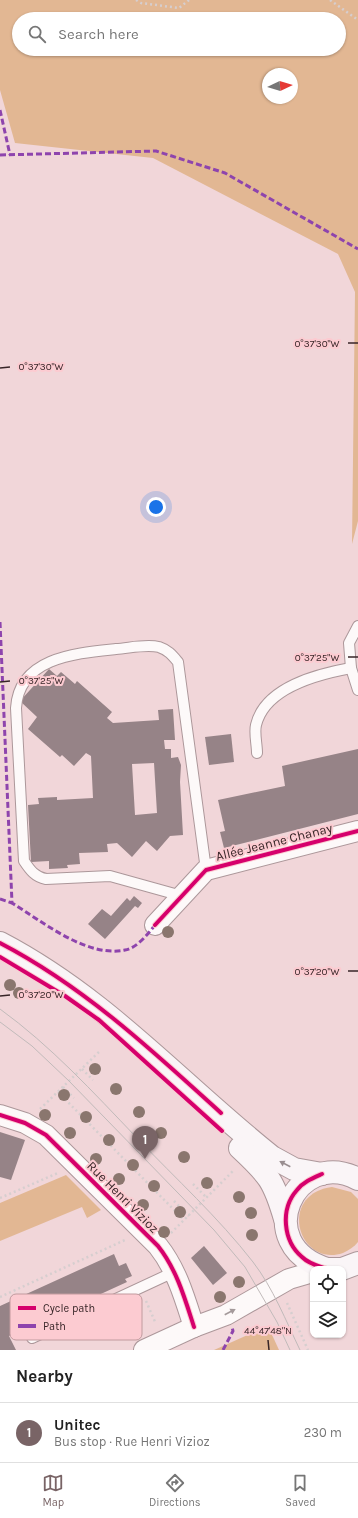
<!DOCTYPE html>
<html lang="en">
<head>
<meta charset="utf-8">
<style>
	:root { --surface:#fff; --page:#f6f6f6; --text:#222; --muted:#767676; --line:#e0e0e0; --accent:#796466 }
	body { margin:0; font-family:Karla,sans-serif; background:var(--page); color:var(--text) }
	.controls { position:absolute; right:12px; bottom:12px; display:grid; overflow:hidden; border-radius:8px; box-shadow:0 1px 3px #0004 }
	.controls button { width:36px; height:36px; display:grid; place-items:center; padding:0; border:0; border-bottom:1px solid var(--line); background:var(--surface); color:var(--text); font:20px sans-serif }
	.compass { position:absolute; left:262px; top:68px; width:36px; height:36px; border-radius:50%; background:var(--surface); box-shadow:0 1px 3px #0004; rotate:86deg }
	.you { position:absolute; left:156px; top:507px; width:14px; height:14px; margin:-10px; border:3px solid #fff; border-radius:50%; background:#1a73e8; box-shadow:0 0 0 6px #1a73e833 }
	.badge { display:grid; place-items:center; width:26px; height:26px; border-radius:50%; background:var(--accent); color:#fff; font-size:13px; font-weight:700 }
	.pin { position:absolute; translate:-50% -33px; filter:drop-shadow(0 1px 2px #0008) }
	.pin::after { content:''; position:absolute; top:21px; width:14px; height:12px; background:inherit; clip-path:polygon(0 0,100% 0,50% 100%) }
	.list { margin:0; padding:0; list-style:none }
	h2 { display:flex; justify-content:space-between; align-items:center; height:52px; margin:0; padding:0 16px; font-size:17px }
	h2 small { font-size:13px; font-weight:400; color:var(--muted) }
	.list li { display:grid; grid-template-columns:26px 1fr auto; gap:12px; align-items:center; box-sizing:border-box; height:60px; padding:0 16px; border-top:1px solid var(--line) }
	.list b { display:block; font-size:15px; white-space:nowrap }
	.list p { margin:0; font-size:13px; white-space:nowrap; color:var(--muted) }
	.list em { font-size:13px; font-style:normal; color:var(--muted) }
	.icon { flex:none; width:22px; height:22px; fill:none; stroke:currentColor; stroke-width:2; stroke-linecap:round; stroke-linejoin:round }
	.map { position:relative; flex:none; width:358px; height:1350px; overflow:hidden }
	.search { position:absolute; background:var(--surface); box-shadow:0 1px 3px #0004; left:12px; right:12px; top:12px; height:44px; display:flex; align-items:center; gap:10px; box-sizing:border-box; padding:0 14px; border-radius:22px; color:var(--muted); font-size:15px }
	.sheet { height:112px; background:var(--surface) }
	nav { display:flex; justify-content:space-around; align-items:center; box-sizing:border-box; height:56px; border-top:1px solid var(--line); background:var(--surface); font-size:11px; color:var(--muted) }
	nav a { display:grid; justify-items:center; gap:2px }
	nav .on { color:var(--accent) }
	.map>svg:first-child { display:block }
	.green { fill:#e2b793; fill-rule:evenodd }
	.building { fill:#968387; fill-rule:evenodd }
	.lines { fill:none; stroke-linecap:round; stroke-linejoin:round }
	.lane-casing { stroke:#ac979a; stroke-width:12 }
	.street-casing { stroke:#ac979a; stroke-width:22 }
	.secondary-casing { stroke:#ac979a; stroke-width:24 }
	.path { stroke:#d6cecf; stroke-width:2.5; stroke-dasharray:2 3; stroke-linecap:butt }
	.lane { stroke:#fdf9f9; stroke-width:10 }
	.street { stroke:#fdf9f9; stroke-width:20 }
	.secondary { stroke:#faf5f7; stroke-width:22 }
	.tram { stroke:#c1baba; stroke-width:1 }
	.quiet { stroke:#8e44ad; stroke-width:3; stroke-dasharray:6 3; stroke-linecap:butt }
	.cycleway-casing { stroke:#fccbd1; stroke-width:6 }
	.cycleway { stroke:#d6006c; stroke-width:4 }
	.tree { fill:#8a766e }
	.oneway { fill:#998e90 }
	.oneway2 { fill:#a49a9b }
	.ticks { fill:none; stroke:#382628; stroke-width:1.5 }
	.labels { text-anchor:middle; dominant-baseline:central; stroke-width:4; stroke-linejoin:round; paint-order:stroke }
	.street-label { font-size:13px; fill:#382628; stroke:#fccbd1 }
	.key { fill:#fccbd1; stroke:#c19a9e; stroke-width:1 }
	.key-label { font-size:11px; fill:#382628 }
	.ticks-label { font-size:10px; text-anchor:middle; fill:#382628; stroke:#fccbd1; stroke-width:4; stroke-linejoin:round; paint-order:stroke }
</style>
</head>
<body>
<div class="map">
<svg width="358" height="1350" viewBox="0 0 358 1350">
	<rect width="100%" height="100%" fill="#f1d6d9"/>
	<g class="green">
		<path d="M0,0H358V521L352,544L355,292L338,254L153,158L15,143L0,90ZM19,19H339V49H19ZM268,74H292V98H268Z"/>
		<path d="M66,1175L101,1210L87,1218L82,1207L0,1241V1203Z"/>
		<path d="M332,1187L351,1192L358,1199V1242C354,1247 349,1250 343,1253C298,1268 277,1194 332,1187Z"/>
		<path d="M268,1326L279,1350H214Z"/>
	</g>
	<g class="building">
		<path d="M49,669L57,676L61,672L75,684L77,681L112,712L107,718L113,723L159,720L158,710L173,709L175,740H164L165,749H171V758L178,757L181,765L180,782L183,835L170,836L157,851L146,841L132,857L117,843L107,844L108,852L79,853L80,864L67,865L68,868L49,869V861L31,862L28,805L39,804L38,798L57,797V800L93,798L91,756L86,753L74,766L62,755L60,757L28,729L37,717L20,701ZM154,763L157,813L135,815L132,764Z"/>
		<path d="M231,734L234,762L209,765L205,737Z"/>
		<path d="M358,749V814L224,848L220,832L225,831L218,800L285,786L282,766Z"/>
		<path d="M134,896L142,903L138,908L135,906L105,939L88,924L102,909L111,916L127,898L130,901Z"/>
		<path d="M0,1132L25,1140L11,1180L0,1177Z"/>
		<path d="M204,1246L227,1273L213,1285L191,1258Z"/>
		<path d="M114,1254L119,1266L126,1263L132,1276L125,1279L127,1282L9,1336L16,1350H0V1306Z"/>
	</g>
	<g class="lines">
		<g class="lane-casing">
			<g id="lane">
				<path d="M358,626L349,643L351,668L358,690"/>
				<path d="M257,753C257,744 254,733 256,725C265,687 318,674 351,668"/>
				<path d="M182,896L110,876L46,879C35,877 30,870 24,861L16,708C19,657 77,653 116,649C130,648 146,644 159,647C168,650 172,655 178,662L206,870"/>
				<path d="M32,1338L174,1272"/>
			</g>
		</g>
		<g class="street-casing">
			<g id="street">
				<path d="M155,925L206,870L358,831"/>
				<path d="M0,1115L25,1123L46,1135L158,1246C177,1270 185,1299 194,1327"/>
				<path d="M144,1350L194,1327L226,1315L289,1279L313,1272"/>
			</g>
		</g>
		<g class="secondary-casing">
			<g id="secondary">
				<path d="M0,943C107,999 180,1084 272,1157L294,1169L322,1174"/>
				<path d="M240,1148C269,1175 274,1181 285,1219"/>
				<path d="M327,1269C249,1245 295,1146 358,1179"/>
				<path d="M329,1269H342L358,1263"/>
			</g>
		</g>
		<g class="path">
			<path d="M136,0L141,3L179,8L189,0"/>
			<path d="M330,0L358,20"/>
			<path d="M82,1069L93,1080"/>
			<path d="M63,1087L74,1098"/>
			<path d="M58,1092L184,1220"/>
			<path d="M40,1109L101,1050"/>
			<path d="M193,1184L207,1198"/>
			<path d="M0,1198L58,1173"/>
			<path d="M174,1201L189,1216"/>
			<path d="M171,1233L234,1170"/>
			<path d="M0,1297L125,1240"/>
			<path d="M146,1301L156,1324"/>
			<path d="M287,1303L308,1350"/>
		</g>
		<use href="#lane" class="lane"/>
		<use href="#street" class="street"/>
		<use href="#secondary" class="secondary"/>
		<g class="tram">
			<path d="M0,1009C51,1046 93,1092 137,1138C176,1179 218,1217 253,1262C273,1288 286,1321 300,1350"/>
			<path d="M0,1022L32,1046L69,1081L214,1230L245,1267L277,1322L290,1350"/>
		</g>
		<g class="quiet">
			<path d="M0,110L10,155"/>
			<path d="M0,155L156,151L225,173L358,249"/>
			<path d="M0,622L12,903C43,922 87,958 125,950C137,948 148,934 155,925"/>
			<path d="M0,899L12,903"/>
			<path d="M223,1350L233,1331L232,1327"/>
		</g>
		<g class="cycleway-casing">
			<g id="cycleway">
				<path d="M155,925L206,870L358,831"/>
				<path d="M0,943C83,986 152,1050 221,1113"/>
				<path d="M0,957L65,996L99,1020L222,1131"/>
				<path d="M0,1115L25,1123L46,1135L158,1246C177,1270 185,1299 194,1327"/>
				<path d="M322,1174C313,1178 303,1182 297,1190C280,1209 283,1241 302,1257C309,1264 318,1266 327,1269"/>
			</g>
		</g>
		<use href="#cycleway" class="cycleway"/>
	</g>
	<g class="tree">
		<circle cx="168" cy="932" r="6"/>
		<circle cx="10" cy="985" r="6"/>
		<circle cx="19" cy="993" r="6"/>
		<circle cx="95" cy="1069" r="6"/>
		<circle cx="116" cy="1089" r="6"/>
		<circle cx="64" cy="1095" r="6"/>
		<circle cx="139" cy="1112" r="6"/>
		<circle cx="45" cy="1115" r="6"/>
		<circle cx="86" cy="1117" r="6"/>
		<circle cx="70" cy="1133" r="6"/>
		<circle cx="161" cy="1133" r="6"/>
		<circle cx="109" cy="1140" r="6"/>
		<circle cx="184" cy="1157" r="6"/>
		<circle cx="96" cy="1159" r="6"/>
		<circle cx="133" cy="1165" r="6"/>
		<circle cx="119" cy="1179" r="6"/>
		<circle cx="207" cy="1183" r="6"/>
		<circle cx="154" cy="1186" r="6"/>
		<circle cx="239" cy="1197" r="6"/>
		<circle cx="143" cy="1205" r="6"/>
		<circle cx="180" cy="1212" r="6"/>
		<circle cx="251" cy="1213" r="6"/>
		<circle cx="164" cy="1232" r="6"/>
		<circle cx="252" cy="1235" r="6"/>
		<circle cx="239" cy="1282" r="6"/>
		<circle cx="220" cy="1297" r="6"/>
	</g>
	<defs><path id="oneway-solid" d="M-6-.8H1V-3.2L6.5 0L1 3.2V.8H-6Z"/></defs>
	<use class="oneway" href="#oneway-solid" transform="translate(285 1164) rotate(-153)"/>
	<use class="oneway2" href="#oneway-solid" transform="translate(230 1312) rotate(-28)"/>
	<path class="ticks" d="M348,343H358M0,368L10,367M348,657H358M0,682L10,681M348,971H358M0,996L10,995M268,1340L269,1350"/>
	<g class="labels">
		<g class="street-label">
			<text transform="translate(274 842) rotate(-14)">Allée Jeanne Chanay</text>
			<text transform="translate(123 1197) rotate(45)">Rue Henri Vizioz</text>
		</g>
	</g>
	<rect x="10" y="1294" width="132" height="46" rx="6" class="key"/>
	<rect x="18" y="1306" width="18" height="4" fill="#d6006c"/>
	<rect x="18" y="1324" width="18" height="4" fill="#8e44ad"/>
	<g class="key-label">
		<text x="43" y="1312">Cycle path</text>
		<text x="43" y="1330">Path</text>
	</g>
	<g class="ticks-label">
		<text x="317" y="347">0°37'30"W</text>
		<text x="41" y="370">0°37'30"W</text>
		<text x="317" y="661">0°37'25"W</text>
		<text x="41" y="684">0°37'25"W</text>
		<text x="317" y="975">0°37'20"W</text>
		<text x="41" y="998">0°37'20"W</text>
		<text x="268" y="1334">44°47'48"N</text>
	</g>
</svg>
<div class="controls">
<button><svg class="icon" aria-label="locate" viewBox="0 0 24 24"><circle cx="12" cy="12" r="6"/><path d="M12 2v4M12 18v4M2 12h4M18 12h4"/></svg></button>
<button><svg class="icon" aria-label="layers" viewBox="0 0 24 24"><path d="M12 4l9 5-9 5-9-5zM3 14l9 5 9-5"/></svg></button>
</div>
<svg class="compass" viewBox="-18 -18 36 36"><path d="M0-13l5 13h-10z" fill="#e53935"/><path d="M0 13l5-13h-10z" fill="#767676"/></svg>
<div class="you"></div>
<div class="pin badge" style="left:145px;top:1159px">1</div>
<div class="search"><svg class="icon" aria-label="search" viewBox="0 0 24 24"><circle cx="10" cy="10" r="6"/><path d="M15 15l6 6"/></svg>Search here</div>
</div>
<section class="sheet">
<h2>Nearby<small></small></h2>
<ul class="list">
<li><span class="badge">1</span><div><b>Unitec</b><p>Bus stop · Rue Henri Vizioz</p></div><em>230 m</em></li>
</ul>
</section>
<nav>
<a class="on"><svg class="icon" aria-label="map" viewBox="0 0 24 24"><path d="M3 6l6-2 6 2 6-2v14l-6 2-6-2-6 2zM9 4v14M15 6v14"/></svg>Map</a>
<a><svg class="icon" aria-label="directions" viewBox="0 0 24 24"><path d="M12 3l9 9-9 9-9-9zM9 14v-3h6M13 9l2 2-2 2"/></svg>Directions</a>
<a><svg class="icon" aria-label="saved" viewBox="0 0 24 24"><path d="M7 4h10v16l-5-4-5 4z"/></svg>Saved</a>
</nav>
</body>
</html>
